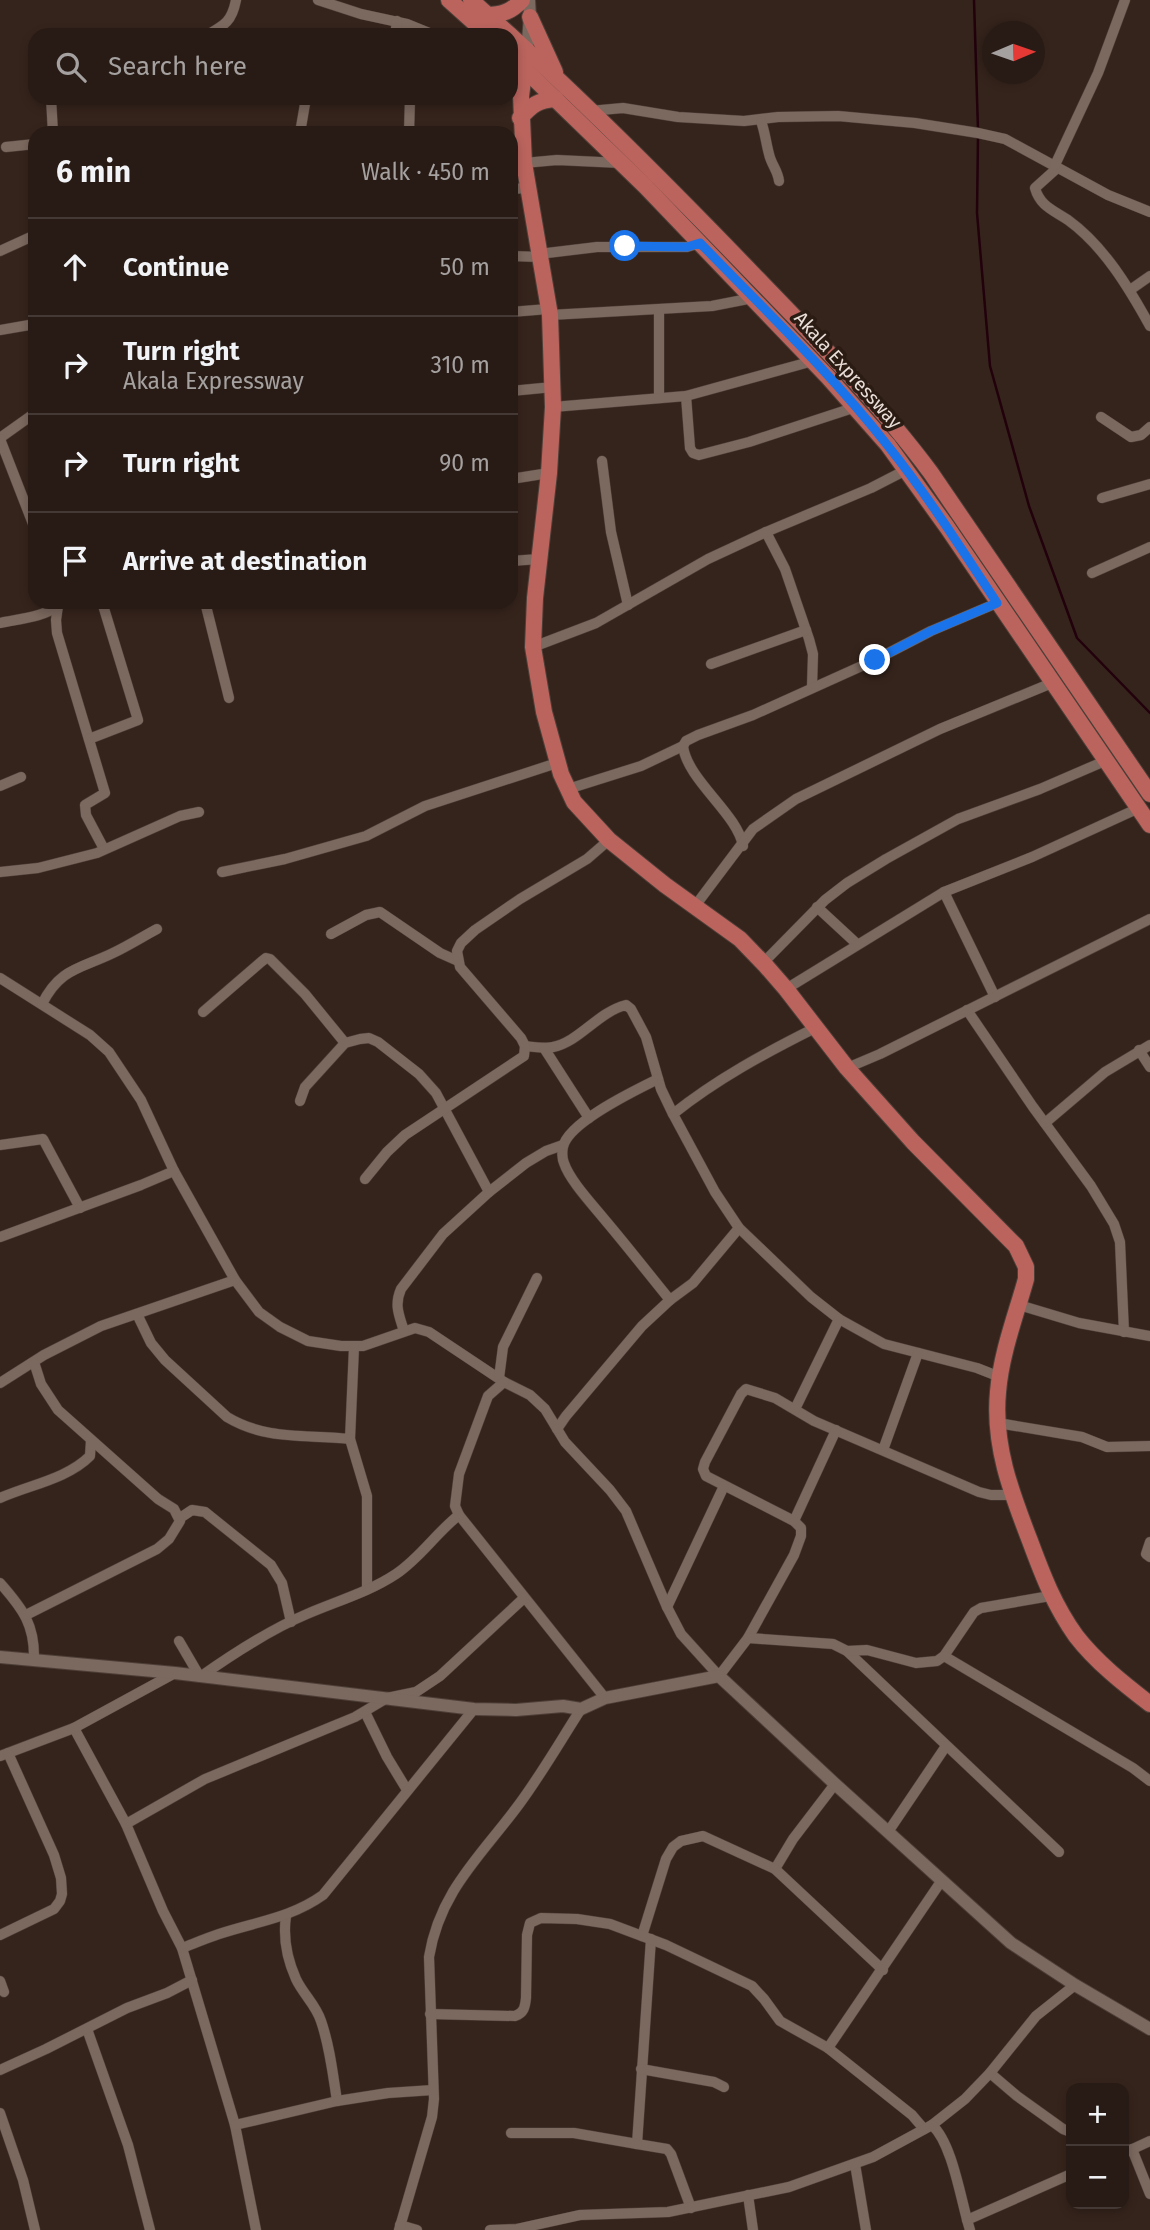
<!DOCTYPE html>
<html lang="en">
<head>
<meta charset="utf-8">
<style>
	:root { --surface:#281b15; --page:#342822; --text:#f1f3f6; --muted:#a5a1a0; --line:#443934 }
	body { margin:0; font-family:"Fira Sans",sans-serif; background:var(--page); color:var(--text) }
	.controls { position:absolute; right:21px; bottom:21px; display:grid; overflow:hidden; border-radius:14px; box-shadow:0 4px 10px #0003 }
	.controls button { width:63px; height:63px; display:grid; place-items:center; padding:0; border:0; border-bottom:2px solid var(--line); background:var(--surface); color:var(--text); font:35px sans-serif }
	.compass { position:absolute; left:982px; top:21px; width:63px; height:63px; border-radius:50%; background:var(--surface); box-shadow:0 4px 10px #0003; rotate:88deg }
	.stop { position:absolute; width:21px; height:21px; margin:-16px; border:5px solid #1a73e8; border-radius:50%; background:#fff }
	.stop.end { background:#1a73e8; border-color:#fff; box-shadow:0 2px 7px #0008 }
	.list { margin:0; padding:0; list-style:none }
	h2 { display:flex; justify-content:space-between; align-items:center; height:91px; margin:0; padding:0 28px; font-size:30px }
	h2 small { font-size:23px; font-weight:400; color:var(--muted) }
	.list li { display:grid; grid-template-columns:46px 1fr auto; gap:21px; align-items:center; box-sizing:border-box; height:98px; padding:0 28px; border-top:2px solid var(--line) }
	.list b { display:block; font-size:26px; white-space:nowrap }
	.list p { margin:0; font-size:23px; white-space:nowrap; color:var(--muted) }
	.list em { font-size:23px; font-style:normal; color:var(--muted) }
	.icon { flex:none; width:38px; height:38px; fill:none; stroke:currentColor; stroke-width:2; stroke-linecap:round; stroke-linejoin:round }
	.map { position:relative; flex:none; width:1150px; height:2230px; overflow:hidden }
	.search { position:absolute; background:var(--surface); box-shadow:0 4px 10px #0003; left:28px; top:28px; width:490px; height:77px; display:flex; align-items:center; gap:18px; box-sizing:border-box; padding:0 24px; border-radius:21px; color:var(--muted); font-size:26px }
	.panel { position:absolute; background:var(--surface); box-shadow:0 4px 10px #0003; left:28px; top:126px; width:490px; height:483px; border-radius:21px }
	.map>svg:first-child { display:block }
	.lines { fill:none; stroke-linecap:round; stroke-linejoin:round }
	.stream { stroke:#22010d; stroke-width:2.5 }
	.minor-casing { stroke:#4d3f38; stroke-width:11 }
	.tertiary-casing { stroke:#4d3f38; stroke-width:14 }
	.primary-casing { stroke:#4d3f38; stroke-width:18 }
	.minor { stroke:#7b685e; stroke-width:10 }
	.tertiary { stroke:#7b685e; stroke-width:12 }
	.primary { stroke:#bb645e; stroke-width:16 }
	.route { stroke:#1a73e8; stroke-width:9 }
	.labels { text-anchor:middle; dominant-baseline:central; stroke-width:7; stroke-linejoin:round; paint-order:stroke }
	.street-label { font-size:19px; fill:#e9ded8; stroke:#2a1b13 }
</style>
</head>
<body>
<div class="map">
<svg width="1150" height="2230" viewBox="0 0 1150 2230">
	<rect width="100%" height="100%" fill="#35241c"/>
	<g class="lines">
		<g class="stream">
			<path d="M974,0L978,130"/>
			<path d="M978,136L977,213L990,366L1029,506L1077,638L1150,713"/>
		</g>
		<g class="minor-casing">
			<g id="minor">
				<path d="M318,0L361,14L407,24L434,35"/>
				<path d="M207,35C225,25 232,21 236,0"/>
				<path d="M395,35L397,21"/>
				<path d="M51,98L53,133"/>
				<path d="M590,111L623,108L678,117L744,121L778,117L838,116L915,123L978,133L1005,139L1108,195L1150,212"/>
				<path d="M761,121C765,132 766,143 769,154C771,164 778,171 779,181"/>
				<path d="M300,133L306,98"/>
				<path d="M409,133L410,98"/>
				<path d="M6,147L35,144"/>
				<path d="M524,163L557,160L621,163"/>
				<path d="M1054,165L1055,170L1035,188C1040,206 1053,210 1068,220C1104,246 1129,288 1150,326"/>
				<path d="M1055,165L1098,73L1125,0"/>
				<path d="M511,189L528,188"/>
				<path d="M0,251L35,235"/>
				<path d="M539,254L597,247H687L700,243"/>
				<path d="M511,256L540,257"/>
				<path d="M1130,290L1150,276"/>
				<path d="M511,312L548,309"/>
				<path d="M550,315L712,306L753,298"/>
				<path d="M0,330L35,324"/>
				<path d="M511,391L553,387"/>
				<path d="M686,396L690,448L693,453L699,455L749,442L856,407"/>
				<path d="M659,398V310"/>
				<path d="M553,407L686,396L813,361"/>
				<path d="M1101,417L1131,437L1141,435L1150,427"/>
				<path d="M0,438L35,413"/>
				<path d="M0,439L35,529"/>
				<path d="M602,461L611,532L628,605"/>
				<path d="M511,479L549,473"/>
				<path d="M1102,498L1150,484"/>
				<path d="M766,532L785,569L809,639L813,654L812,687"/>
				<path d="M511,561L539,559"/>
				<path d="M1092,573L1150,547"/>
				<path d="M205,602L229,698"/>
				<path d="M58,606L56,620L57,633L105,793L85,805L86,815L104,849"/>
				<path d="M0,623C18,619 45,617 59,605"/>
				<path d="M533,647L596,623L708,559L766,532L871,488L906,470"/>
				<path d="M711,664L806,630"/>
				<path d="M89,739L138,720L102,602"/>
				<path d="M683,746C687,780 738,814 743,846"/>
				<path d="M0,786L21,777"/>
				<path d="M568,789L641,766L683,746L686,741L698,735L753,715L875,660L931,631L997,603"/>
				<path d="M0,872L38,868L97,853L180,816L199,812"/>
				<path d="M222,872L285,859L366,836L425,806L557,763"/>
				<path d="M944,892L995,997"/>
				<path d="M695,906L753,829L796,799L940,729L1052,683"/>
				<path d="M817,907L857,944"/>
				<path d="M331,934L366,915L380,912L440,953L458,961"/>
				<path d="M763,963L825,900L847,883L886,859L958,819L1040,789L1105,761"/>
				<path d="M0,978L90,1035L109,1052L141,1100L174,1171L235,1280L259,1312L280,1327L308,1341L341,1346H363L415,1328L429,1332L504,1382L530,1395L545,1409L565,1442L610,1490L626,1511L667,1607L681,1634L719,1676L748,1638L794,1555L801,1536V1528L794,1521L706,1476L703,1469L705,1462L741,1394L746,1389L775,1398L814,1421L979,1492L991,1495H1012"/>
				<path d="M786,989L944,892L1032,857L1139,808"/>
				<path d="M42,1004C60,968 80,969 113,953C128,946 142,937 157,929"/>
				<path d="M967,1010L1033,1107L1091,1186L1114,1224L1120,1242L1124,1332"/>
				<path d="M203,1012L261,962L266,958L270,959L305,994L345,1043"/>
				<path d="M525,1046C534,1047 544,1049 553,1047C579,1042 598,1012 626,1005L631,1009L646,1037L661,1089L673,1114L715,1192L739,1228L811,1297L839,1319L884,1344L977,1368L1000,1377"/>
				<path d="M544,1048L589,1118"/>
				<path d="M1139,1050L1150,1067"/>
				<path d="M847,1068L880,1054L1150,919"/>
				<path d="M658,1079C636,1090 568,1122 563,1147C562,1151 562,1159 564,1163C570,1181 593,1205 605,1220C627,1246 648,1273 670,1300"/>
				<path d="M300,1101L305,1087L345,1043L360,1039L369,1038L378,1042L419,1074L436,1093L489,1192"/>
				<path d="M673,1114C717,1079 765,1053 815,1028"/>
				<path d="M1045,1123L1105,1072L1150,1045"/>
				<path d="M0,1145L43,1139L80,1208"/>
				<path d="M365,1179L387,1152L405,1135L524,1056L525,1046L521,1038L460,967L457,951L461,943L475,930L520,899L587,859L609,840"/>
				<path d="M0,1237L141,1185L174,1171"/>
				<path d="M1019,1305L1079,1323L1150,1336"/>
				<path d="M137,1314L151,1343L165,1360L227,1417C267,1441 306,1434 350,1439L354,1347"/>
				<path d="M404,1331C399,1315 394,1305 401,1289L443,1234L489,1192L526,1163L546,1151L563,1145"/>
				<path d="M499,1378L503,1347L537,1278"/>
				<path d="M0,1383L44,1355L101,1326L235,1280"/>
				<path d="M795,1409L839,1319"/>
				<path d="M998,1423L1082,1437L1107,1447L1150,1446"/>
				<path d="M557,1429L566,1416L642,1326L670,1300L693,1283L739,1228"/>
				<path d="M350,1439L367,1496V1589"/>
				<path d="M883,1450L918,1353"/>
				<path d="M0,1498C29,1485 67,1479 90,1456L91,1440"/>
				<path d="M459,1515L605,1698"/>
				<path d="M180,1518L192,1510L205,1512L271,1565L282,1583L291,1622"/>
				<path d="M794,1521L836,1430"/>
				<path d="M1150,1542L1146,1554L1150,1557"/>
				<path d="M0,1583C23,1609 35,1625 34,1660"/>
				<path d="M667,1607L724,1486"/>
				<path d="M26,1615L157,1549L169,1539L180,1521L174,1509L158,1499L58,1410L41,1384L34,1362"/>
				<path d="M748,1638L833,1644L847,1651L1059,1852"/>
				<path d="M179,1641L200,1677C234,1653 269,1630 307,1614C337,1601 369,1592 396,1574C420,1558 436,1533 459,1515L455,1506L459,1474L488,1396L504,1382"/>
				<path d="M847,1651L867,1650L916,1663L937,1661L944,1656L974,1612L981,1608L1050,1596"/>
				<path d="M944,1656L1133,1768L1150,1781"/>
				<path d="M365,1712L387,1757L407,1790"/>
				<path d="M74,1728L126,1824L163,1911L182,1948L235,2125L256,2230"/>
				<path d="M0,1756L74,1728L175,1673"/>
				<path d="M126,1824L205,1779L355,1717L387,1698L416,1692L440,1676L524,1598"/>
				<path d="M888,1832L946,1746"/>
				<path d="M775,1869L793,1839L835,1784"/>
				<path d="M286,1916C283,1937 287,1959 296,1979C303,1994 316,2005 321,2021C330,2047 333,2075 337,2101"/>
				<path d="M0,1935L54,1909L60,1901L62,1894L61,1878L54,1855L8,1753"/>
				<path d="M642,1936L666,1859L673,1847L681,1841L703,1836L775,1869L883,1970"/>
				<path d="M651,1939L637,2144L667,2149L671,2154L691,2208"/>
				<path d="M182,1948C195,1943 207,1938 219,1934C255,1922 291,1918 323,1895L474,1709"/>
				<path d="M0,1981L4,1992"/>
				<path d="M430,2014L515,2016C524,2013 525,2007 526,1998L527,1935L530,1923L541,1918L577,1919L610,1924L666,1945L752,1986L764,1999L780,2021L828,2048L912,2115L924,2129"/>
				<path d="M87,2029L128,2145L150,2230"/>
				<path d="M828,2048L942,1880"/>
				<path d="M641,2069L714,2082L724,2087"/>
				<path d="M0,2070L46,2049L127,2008L167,1993L192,1980"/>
				<path d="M990,2073L1017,2096L1063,2129L1071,2132"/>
				<path d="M0,2113L23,2180L35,2230"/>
				<path d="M235,2125L337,2101L388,2093L433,2090"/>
				<path d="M932,2125L965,2099L990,2073L1036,2016L1075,1985"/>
				<path d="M511,2133H574L637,2144"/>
				<path d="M1132,2149L1150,2194"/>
				<path d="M1124,2153L1150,2141"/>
				<path d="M855,2164L866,2230"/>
				<path d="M748,2195L753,2230"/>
				<path d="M967,2220L1071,2174"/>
				<path d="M400,2225L417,2230"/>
				<path d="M399,2230L432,2117L434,2099L429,1957C440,1890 482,1855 520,1803C542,1773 561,1740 581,1709"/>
				<path d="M490,2230L517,2229L580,2215L668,2212L789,2187L873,2157L932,2125C953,2144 961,2202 970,2230"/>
			</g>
		</g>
		<g class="tertiary-casing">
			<g id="tertiary">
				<path d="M527,51L530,17L529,0"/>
				<path d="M0,1657L175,1673L474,1709L516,1710L563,1706L581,1709L605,1698L719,1676L835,1784L1011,1943L1075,1985L1150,2029"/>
			</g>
		</g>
		<g class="primary-casing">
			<g id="primary">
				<path d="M449,0L488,35"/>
				<path d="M471,0L510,35"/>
				<path d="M487,15C502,15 512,11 522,0"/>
				<path d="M530,17L555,72"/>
				<path d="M511,36C595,112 675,193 754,275C816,339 878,402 931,473L1150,794"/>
				<path d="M527,51L521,96L524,163L550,315L553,407L549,473L535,598L533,647L544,712L561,774L574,802L609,840L665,885L740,939L766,966L786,989L847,1068L913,1142L1016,1246L1026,1267V1279C1016,1315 1001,1354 998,1392C993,1445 1011,1492 1030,1541C1043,1576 1054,1605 1076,1636C1096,1662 1124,1684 1150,1704"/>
				<path d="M511,56L645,186L828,377L888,445L947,527L1150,825"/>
				<path d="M520,118C532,105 538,100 556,99"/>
			</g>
		</g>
		<use href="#minor" class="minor"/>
		<use href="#tertiary" class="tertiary"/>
		<use href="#primary" class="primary"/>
	</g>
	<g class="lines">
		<path class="route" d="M625,246L687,247L700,243C764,309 831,373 888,446C928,496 962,550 997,603L931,631L875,660"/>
	</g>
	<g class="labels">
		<g class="street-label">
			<text transform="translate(848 370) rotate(48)">Akala Expressway</text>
		</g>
	</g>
</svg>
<div class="controls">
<button>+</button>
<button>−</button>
</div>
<svg class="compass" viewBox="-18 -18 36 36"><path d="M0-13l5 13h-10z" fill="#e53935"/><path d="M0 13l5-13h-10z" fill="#a5a1a0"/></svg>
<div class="stop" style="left:625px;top:246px"></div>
<div class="stop end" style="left:875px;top:660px"></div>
<div class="search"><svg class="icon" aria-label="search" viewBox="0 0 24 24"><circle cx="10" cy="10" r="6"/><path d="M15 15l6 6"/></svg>Search here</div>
<section class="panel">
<h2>6 min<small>Walk · 450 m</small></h2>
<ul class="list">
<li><svg class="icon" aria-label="ahead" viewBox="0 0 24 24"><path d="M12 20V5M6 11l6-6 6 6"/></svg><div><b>Continue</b></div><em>50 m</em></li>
<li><svg class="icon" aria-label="right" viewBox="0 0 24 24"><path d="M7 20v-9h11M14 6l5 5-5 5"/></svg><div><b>Turn right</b><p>Akala Expressway</p></div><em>310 m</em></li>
<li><svg class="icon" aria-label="right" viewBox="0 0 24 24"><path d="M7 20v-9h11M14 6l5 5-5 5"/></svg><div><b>Turn right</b></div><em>90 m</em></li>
<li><svg class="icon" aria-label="arrive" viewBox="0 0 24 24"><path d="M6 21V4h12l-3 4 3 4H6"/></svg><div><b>Arrive at destination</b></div></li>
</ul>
</section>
</div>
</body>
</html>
